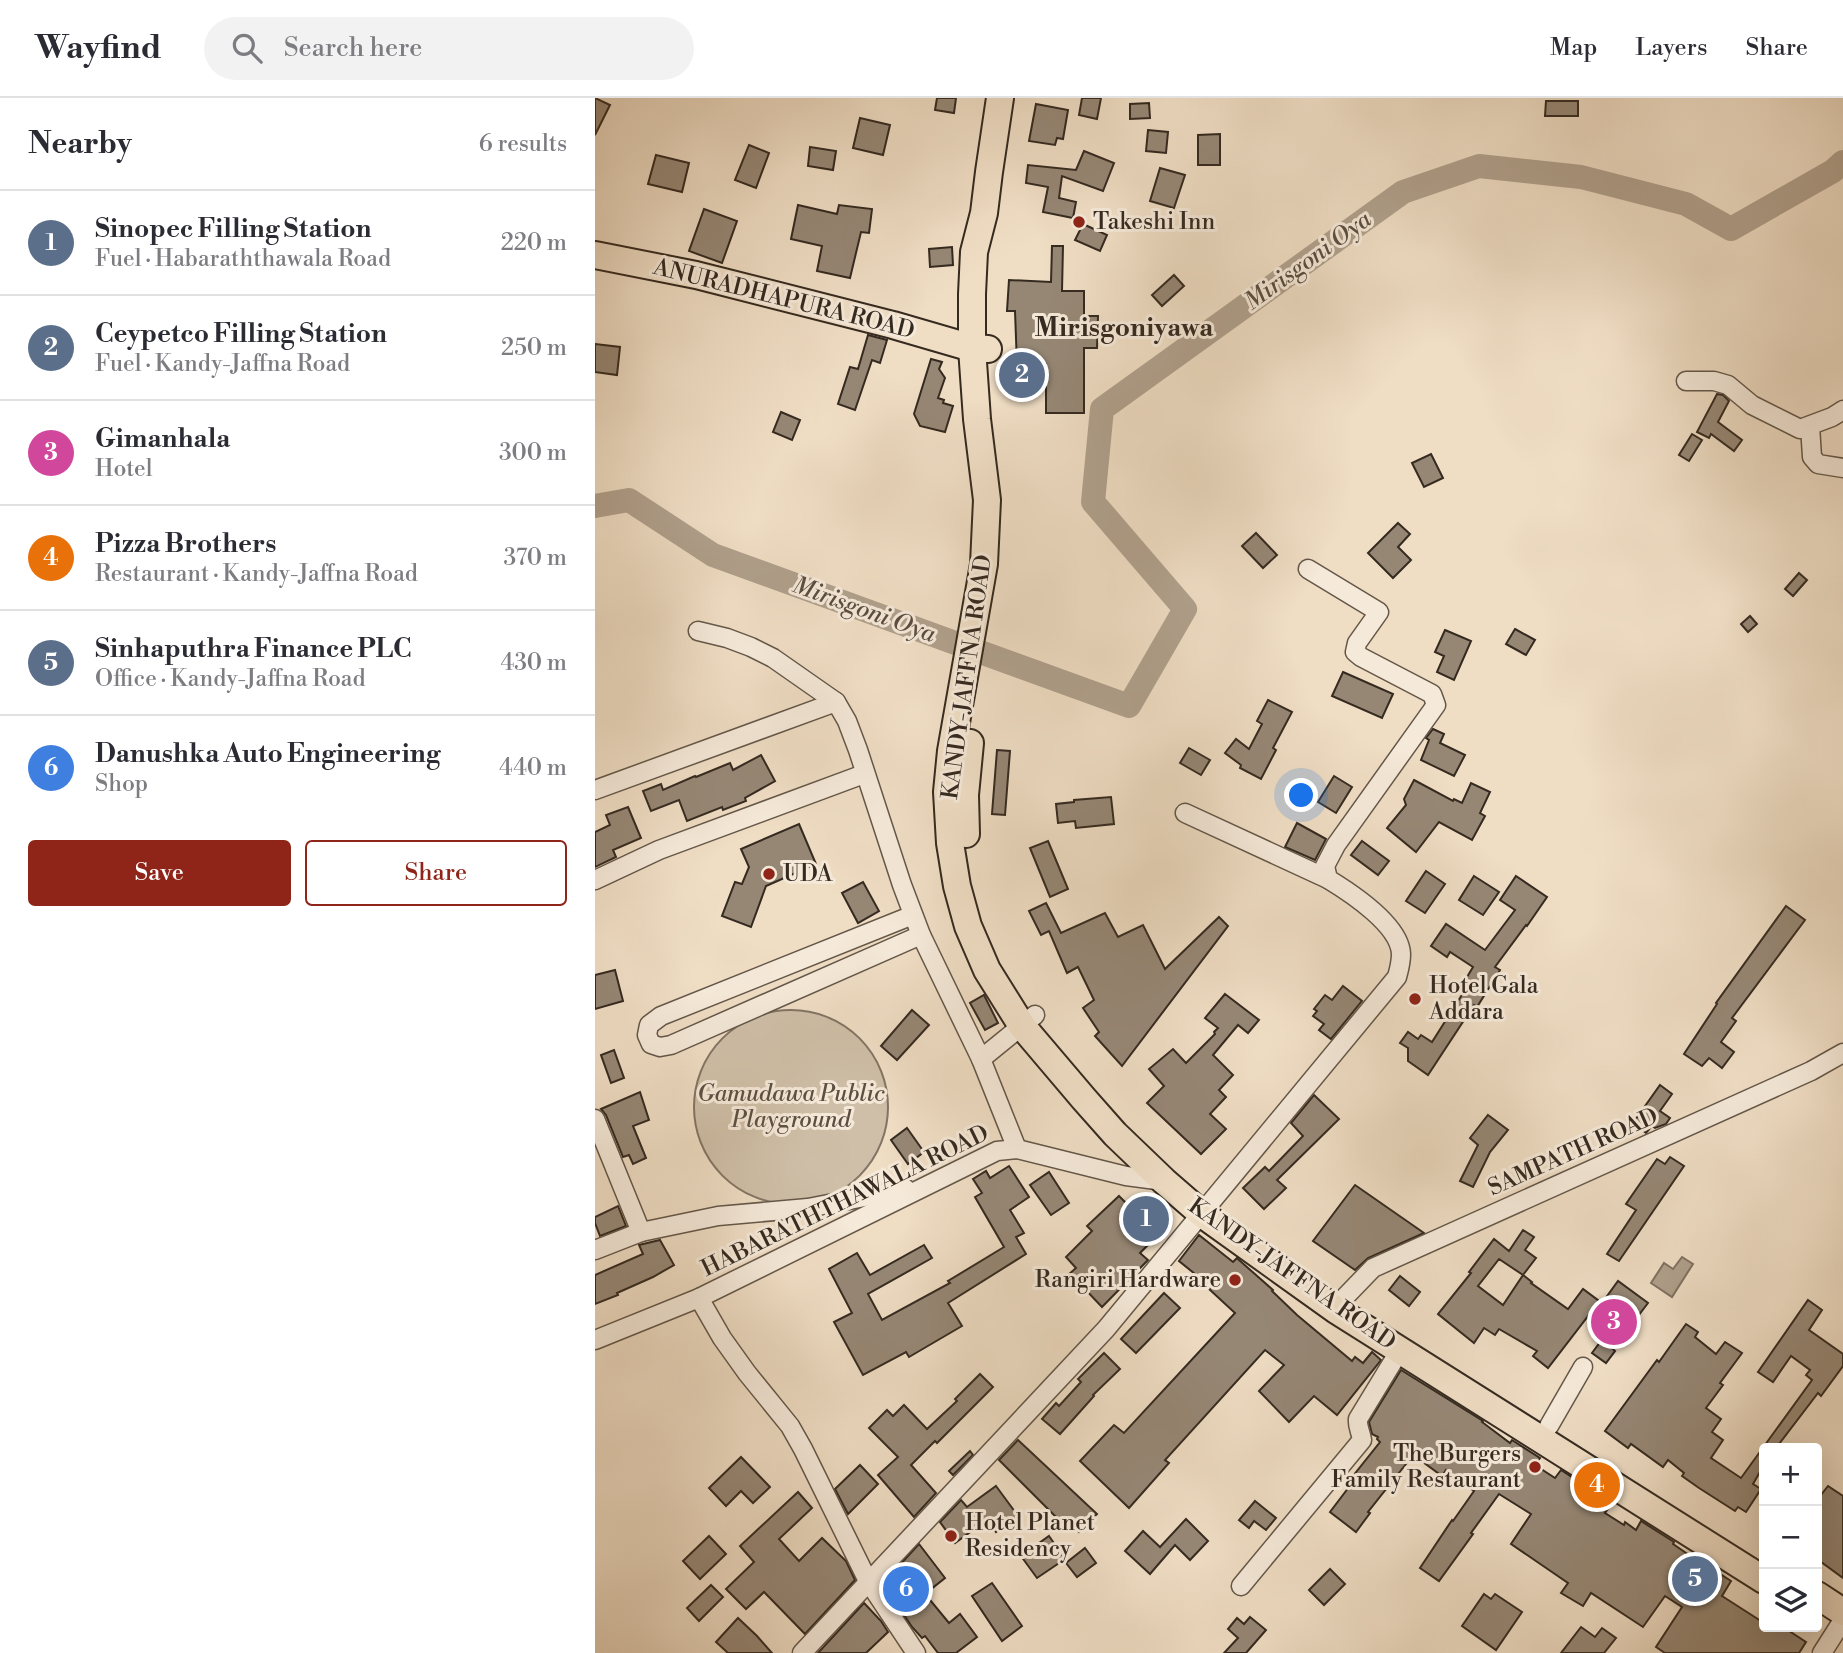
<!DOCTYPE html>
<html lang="en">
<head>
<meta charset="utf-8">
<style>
	:root { --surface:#fff; --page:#f2f2f3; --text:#2b2b33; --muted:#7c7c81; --line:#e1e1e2; --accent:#8f2418 }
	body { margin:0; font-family:"Libre Bodoni",serif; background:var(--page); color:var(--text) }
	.controls { position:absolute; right:21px; bottom:21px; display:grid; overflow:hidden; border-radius:7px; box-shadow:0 7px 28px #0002 }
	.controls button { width:63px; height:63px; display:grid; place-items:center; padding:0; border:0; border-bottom:2px solid var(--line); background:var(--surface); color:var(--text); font:35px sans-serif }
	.you { position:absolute; left:707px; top:698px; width:24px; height:24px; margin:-18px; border:5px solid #fff; border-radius:50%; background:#1a73e8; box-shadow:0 0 0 10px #1a73e833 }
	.badge { display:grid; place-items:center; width:46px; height:46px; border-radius:50%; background:var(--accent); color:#fff; font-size:23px; font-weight:700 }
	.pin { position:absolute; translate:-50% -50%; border:4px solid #fff; box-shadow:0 2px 7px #0006 }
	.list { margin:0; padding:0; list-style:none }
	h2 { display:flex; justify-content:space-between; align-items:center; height:91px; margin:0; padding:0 28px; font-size:30px }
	h2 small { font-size:23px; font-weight:400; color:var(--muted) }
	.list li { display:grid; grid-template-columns:46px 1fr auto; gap:21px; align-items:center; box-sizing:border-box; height:105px; padding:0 28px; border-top:2px solid var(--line) }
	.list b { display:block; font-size:26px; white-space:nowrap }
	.list p { margin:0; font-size:23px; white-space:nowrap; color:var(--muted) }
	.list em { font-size:23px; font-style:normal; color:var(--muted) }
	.actions { display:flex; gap:14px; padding:21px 28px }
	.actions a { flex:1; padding:16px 0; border:2px solid var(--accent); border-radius:7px; text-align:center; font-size:24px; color:var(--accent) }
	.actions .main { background:var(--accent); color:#fff }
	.icon { flex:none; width:38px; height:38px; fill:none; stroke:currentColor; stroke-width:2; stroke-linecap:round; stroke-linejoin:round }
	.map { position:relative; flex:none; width:1248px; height:1555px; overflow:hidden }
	header { display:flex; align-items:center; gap:42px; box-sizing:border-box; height:98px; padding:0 35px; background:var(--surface); border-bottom:2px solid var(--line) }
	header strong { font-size:33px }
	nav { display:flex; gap:38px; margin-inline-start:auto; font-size:24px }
	.search { width:490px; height:63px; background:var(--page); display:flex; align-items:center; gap:18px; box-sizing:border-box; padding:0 24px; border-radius:38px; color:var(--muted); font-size:26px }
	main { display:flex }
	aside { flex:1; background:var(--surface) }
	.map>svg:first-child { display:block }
	.green { fill:#cfbfa8; stroke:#827464; stroke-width:2 }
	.water { fill:#b0a08c; stroke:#7f7161; stroke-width:2 }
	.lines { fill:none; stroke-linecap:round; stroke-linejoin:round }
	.river { stroke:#b0a08c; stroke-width:24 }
	.building { fill:#968775; stroke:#352a20; stroke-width:2; fill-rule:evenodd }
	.minor-casing { stroke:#645749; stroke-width:21 }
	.highway-casing { stroke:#352a20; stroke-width:30 }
	.minor { stroke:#f5e9d9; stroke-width:18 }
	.highway { stroke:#efddc4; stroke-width:26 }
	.poi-dot { fill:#8f2418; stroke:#f5e9d9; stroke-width:2.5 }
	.labels { text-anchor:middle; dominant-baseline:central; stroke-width:6; stroke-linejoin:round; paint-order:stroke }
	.poi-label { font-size:23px; fill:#352a20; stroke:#f5e9d9; text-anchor:start }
	.street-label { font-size:23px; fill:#352a20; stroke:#f5e9d9 }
	.park-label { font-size:23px; font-style:italic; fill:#5c4f42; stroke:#f5e9d9 }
	.water-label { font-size:24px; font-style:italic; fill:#5a4d40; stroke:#f5e9d9 }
	.quarter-label { font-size:26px; font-weight:bold; fill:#352a20; stroke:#f5e9d9 }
</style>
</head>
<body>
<header>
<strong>Wayfind</strong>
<div class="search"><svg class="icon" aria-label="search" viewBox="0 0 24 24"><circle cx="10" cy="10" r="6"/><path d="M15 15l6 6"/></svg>Search here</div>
<nav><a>Map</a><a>Layers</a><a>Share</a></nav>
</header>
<main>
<aside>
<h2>Nearby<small>6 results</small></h2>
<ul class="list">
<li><span class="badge" style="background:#5c6f8a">1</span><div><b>Sinopec Filling Station</b><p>Fuel · Habaraththawala Road</p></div><em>220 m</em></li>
<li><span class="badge" style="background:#5c6f8a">2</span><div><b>Ceypetco Filling Station</b><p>Fuel · Kandy-Jaffna Road</p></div><em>250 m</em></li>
<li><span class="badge" style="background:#d1479c">3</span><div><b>Gimanhala</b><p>Hotel</p></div><em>300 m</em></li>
<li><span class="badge" style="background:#e8710a">4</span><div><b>Pizza Brothers</b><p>Restaurant · Kandy-Jaffna Road</p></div><em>370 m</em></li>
<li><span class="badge" style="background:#5c6f8a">5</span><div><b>Sinhaputhra Finance PLC</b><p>Office · Kandy-Jaffna Road</p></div><em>430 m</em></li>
<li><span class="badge" style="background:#3f7fe0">6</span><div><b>Danushka Auto Engineering</b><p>Shop</p></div><em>440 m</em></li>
</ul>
<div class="actions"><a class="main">Save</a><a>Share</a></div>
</aside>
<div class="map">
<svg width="1248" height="1555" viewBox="0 0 1248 1555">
	<rect width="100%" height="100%" fill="#efddc4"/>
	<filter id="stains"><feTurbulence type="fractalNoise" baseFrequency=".00286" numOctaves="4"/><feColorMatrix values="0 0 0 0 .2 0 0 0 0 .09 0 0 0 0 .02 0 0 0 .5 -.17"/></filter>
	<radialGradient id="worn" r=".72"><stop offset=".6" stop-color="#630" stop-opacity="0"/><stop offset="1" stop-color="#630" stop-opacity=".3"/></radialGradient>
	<circle class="green" cx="196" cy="1009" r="97"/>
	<path class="water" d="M1087,1159L1098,1166L1077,1199L1056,1185L1069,1165L1078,1171Z"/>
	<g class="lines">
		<path class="river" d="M0,408L34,402L118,457L534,608L590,511L498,404L507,311L808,94L884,68L986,79L1091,106L1136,131L1238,73L1248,64"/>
	</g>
	<g class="building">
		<path d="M0,0L15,7L0,37Z"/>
		<path d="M342,0H361L359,15L340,12Z"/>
		<path d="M487,0H506L502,21L484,17Z"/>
		<path d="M951,3H983V18H950Z"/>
		<path d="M554,5L555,20L535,21V6Z"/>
		<path d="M441,6L473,12L468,41L462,40L460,47L434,43Z"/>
		<path d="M265,20L295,27L288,57L258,50Z"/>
		<path d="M553,32L573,34L571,55L551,53Z"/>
		<path d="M625,36V67H603V37Z"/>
		<path d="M154,47L174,55L161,90L140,82Z"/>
		<path d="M215,49L241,53L238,72L213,68Z"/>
		<path d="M489,53L519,65L508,93L467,78L464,100L481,104L478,120L448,114L453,89L431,85L433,67L481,72Z"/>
		<path d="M61,57L94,65L87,94L53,86Z"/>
		<path d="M565,70L590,77L579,110L555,103Z"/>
		<path d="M203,107L242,116L244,107L277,111L274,135L266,134L255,180L222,173L227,148L196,141Z"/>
		<path d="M109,111L142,123L127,165L94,153Z"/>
		<path d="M488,126L512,137L505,153L480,142Z"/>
		<path d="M457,148H468L467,193H489V218H503L502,250H489V315H451V266L422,267L420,213H412L414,182L456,184Z"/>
		<path d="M357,149L358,167L335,169L334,151Z"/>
		<path d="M579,177L589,188L567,208L557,197Z"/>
		<path d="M273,237L292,242L285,265L277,262L260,312L243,306L255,269L263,271Z"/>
		<path d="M0,246L25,249L22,277L0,274Z"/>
		<path d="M336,261L347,264L344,271L350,280L343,300L349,302L348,305L358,308L350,334L325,328L319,316Z"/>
		<path d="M1122,296L1128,297L1134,303L1123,324L1147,342L1139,353L1116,336L1114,340L1102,334Z"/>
		<path d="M186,314L205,322L197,342L178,334Z"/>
		<path d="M1097,336L1107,342L1094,363L1084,357Z"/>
		<path d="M836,356L848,380L829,389L817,365Z"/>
		<path d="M803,425L815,436L803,449L816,462L798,480L773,455Z"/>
		<path d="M661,435L682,457L668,470L647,448Z"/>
		<path d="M1204,475L1212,482L1198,498L1190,491Z"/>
		<path d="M1155,518L1162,526L1153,534L1146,526Z"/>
		<path d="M920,531L940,542L931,557L911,546Z"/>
		<path d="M850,532L876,543L859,582L842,574L849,558L840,554Z"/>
		<path d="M748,574L798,596L787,620L737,598Z"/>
		<path d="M673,602L697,614L678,650L681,652L666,681L645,670L646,667L630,655L641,641L654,651L667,626L662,623Z"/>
		<path d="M838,631L849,636L845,645L870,657L859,678L826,662L834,642L831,640Z"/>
		<path d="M594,650L615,662L606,677L585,665Z"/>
		<path d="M402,652L415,653L410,717L397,716Z"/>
		<path d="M166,657L180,683L150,700L151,703L128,712L127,709L92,723L84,702L56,713L48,693L66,686L68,692L100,678L101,679L135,665L138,672Z"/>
		<path d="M739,678L757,689L741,715L723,704Z"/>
		<path d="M819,682L858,703L859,701L867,705L876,685L895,694L885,715L890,718L877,742L844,724L821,754L792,730L811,707L809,701Z"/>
		<path d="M516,699L519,726L481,730L480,723L463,725L461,706L479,704V702Z"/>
		<path d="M33,709L46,740L18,752L21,759L0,769V734L15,727L11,717Z"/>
		<path d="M702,725L731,741L720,762L690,749Z"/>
		<path d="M204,726L221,766L171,788L156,829L127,818L140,784L147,786L154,769L146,751Z"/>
		<path d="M453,743L473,791L455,799L435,750Z"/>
		<path d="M767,743L794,763L783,777L756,757Z"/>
		<path d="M831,773L850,786L830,815L811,803Z"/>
		<path d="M879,778L904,794L888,817L864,802Z"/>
		<path d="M921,778L952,799L932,828L931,827L900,869L905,872L882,909L879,907L833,977L813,963V950L805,945L813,934L823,941L826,937L837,944L870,892L866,889L878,869L855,854L852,859L836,848L851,826L890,852L920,812L905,802Z"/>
		<path d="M268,784L284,813L263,825L247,795Z"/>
		<path d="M451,805L466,835L510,815L523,839L548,827L570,871L624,819L633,828L527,968L500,938L504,934L488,910L499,902L483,869L472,875L454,833L446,837L434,813Z"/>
		<path d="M1191,808L1210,822L1137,920L1141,923L1126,944L1139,954L1127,970L1114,960L1107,968L1089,956L1122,906L1121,905Z"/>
		<path d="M20,872L28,903L0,911V877Z"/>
		<path d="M748,888L767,903L736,941L724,932L729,926L718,918L722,913L719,911L730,897L737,902Z"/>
		<path d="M630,896L664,922L653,935L643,927L618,957L638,977L624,992L631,999L615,1016L631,1031L606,1056L552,1005L569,988L554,971L578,951L591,965L620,936L619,934L623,930L610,920Z"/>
		<path d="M389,897L403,925L390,932L375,905Z"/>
		<path d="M317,912L334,927L302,962L286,948Z"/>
		<path d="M19,952L29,980L16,985L6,957Z"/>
		<path d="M1065,987L1077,996L1065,1013L1075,1020L1071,1026L1060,1030L1057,1028L1051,1035L1038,1025Z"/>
		<path d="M45,994L54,1022L38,1028L51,1060L38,1066L34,1057L28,1059L11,1017L6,1011Z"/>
		<path d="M719,997L744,1021L682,1082L691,1090L669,1111L648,1090L670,1069L674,1073L708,1038L696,1025Z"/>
		<path d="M893,1017L913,1032L895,1054L878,1089L865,1083L883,1047L875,1040Z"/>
		<path d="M312,1030L329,1054L313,1066L296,1042Z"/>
		<path d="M1075,1059L1089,1068L1024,1163L1012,1156L1041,1112L1031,1106L1062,1061L1070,1066Z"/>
		<path d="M414,1068L434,1099L415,1112L429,1135L421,1139L431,1156L353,1205L367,1228L314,1259L311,1254L268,1277L239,1224L257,1215L234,1171L262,1155L275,1177L329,1147L337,1160L273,1196L287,1222L355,1185L353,1183L409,1149L380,1099L387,1095L378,1081L391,1073L395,1080Z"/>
		<path d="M454,1074L474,1105L456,1117L435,1087Z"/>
		<path d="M760,1087L829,1135L773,1160L760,1172L718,1143Z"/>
		<path d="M524,1098L543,1117L547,1112L567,1133L545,1155L553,1162L507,1209L488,1189L486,1191L473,1177L481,1170L471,1159L497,1133L492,1128Z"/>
		<path d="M23,1108L31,1128L5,1138L0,1125V1119Z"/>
		<path d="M928,1132L939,1139L930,1152L941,1160L928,1177L937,1184L936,1185L973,1211L988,1191L1007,1205L1023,1183L1053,1205L1018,1251L1020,1253L1011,1265L997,1255L1017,1228L997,1213L953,1270L938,1258L942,1253L904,1231L900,1237L889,1230L879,1245L843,1216L876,1175L874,1174L899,1141L914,1153ZM904,1161L928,1177L908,1207L883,1188Z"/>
		<path d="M604,1137L638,1164L642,1160L644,1162L678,1192L677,1193L702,1217L757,1263L760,1259L768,1265L777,1254L786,1262L742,1317L719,1298L694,1324L664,1293L689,1267L670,1252L570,1362L574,1365L534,1410L485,1363L519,1327L529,1335L640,1215L614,1191L616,1189L584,1163Z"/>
		<path d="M65,1142L79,1167L58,1179L22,1195L23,1197L0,1206V1177L48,1156L44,1147Z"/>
		<path d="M805,1178L825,1194L814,1208L794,1192Z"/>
		<path d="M569,1195L585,1210L541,1255L526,1241Z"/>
		<path d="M1213,1202L1227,1212L1214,1232L1248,1256V1268L1226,1298L1223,1295L1181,1350H1169V1367L1158,1386L1166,1391L1151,1414L1143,1409L1140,1413L1104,1390L1087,1378L1089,1375L1073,1362L1068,1369L1036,1346L1033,1350L1010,1333L1062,1262L1064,1264L1091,1226L1103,1234L1100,1239L1121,1256L1130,1244L1147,1255L1125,1285L1128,1287L1111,1310L1126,1321L1117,1334L1128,1342L1116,1360L1146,1380L1217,1282L1211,1277L1215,1272L1196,1258L1178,1284L1163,1274Z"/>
		<path d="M509,1255L525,1271L498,1297L499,1298L465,1336L447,1321L461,1305L464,1308L486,1284L483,1281Z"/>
		<path d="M806,1272L888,1323L887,1324L915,1345L917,1342L945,1360L940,1367L960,1380L966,1372L1017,1405L1010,1415L1029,1427L1030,1424L1041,1432L1046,1423L1079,1444L1078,1446L1094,1457L1091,1462L1113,1475L1116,1470L1136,1483L1127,1498L1169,1525V1529H1188L1211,1544L1204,1555H1070L1061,1549L1087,1509L1070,1498L1048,1529L996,1495L988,1508L966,1495L973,1485L916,1446L936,1416L904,1396L876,1435L878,1436L844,1483L825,1470L857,1422L858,1423L879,1393L851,1372L847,1378L821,1359L818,1363L815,1361L773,1414L775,1415L761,1434L735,1414L757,1385L754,1383L785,1344L782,1341L783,1339L777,1336L774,1324Z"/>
		<path d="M385,1276L398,1289L342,1345L340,1343L316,1367L341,1395L319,1419L283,1377L303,1359L274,1330L292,1312L298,1318L309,1307L332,1331L362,1303L360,1301Z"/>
		<path d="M423,1342L502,1416L484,1434L478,1428L473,1433L462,1423L464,1422L404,1362Z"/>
		<path d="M375,1353L378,1357L358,1377L354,1373Z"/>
		<path d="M146,1359L175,1389L158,1405L146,1393L131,1408L114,1390Z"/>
		<path d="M265,1367L283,1386L253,1416L240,1391Z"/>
		<path d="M401,1388L423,1418L401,1434L392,1422L360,1445L345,1424L366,1402L372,1409Z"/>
		<path d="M1233,1388L1248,1398V1480L1222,1461V1402Z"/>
		<path d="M203,1394L217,1410L184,1441L204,1463L227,1440L251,1463L260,1482L210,1536L169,1494L151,1511L131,1491L159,1464L145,1448Z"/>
		<path d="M660,1403L681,1420L671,1432L659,1423L654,1430L644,1422Z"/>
		<path d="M591,1421L613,1443L595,1462L580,1447L555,1476L530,1453L548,1433L565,1449Z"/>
		<path d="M114,1438L131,1456L105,1481L88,1463Z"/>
		<path d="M454,1438L470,1461L442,1480L426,1458Z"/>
		<path d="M324,1446L350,1480L330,1496L354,1525L365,1516L382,1539L361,1555H343L330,1538L327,1540L317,1529L288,1485Z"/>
		<path d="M490,1450L501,1465L482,1479L471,1465Z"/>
		<path d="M735,1471L750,1486L729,1507L714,1492Z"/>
		<path d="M397,1485L427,1528L407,1543L377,1498Z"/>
		<path d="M116,1487L128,1499L104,1523L92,1510Z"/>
		<path d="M889,1496L896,1501L900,1496L927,1514L901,1552L867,1528Z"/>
		<path d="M269,1505L286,1523L293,1534L271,1555H223Z"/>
		<path d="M655,1519L671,1532L651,1555H629L643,1540L633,1531L642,1520L649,1526Z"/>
		<path d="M143,1520L162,1538L177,1555H133L121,1544Z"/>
		<path d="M986,1529L1000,1539L1007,1530L1021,1540L1009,1555H966Z"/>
	</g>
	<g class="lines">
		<g class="minor-casing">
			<g id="minor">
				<path d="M1091,283H1119L1133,287L1157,307L1205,331L1237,319L1248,312"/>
				<path d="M1215,328L1217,359L1223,366L1248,370"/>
				<path d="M103,533L132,540L156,549L178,560L241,604L252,623L263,652L307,787L326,837L386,961L422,1051"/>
				<path d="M0,692L241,604"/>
				<path d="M590,715L733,781"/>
				<path d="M0,782L64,752L269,676"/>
				<path d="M318,817L66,918L54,927L52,937L56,946L65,949L76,947L326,837"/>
				<path d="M386,961L440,917"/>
				<path d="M0,1021L46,1134"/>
				<path d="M0,1152L46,1134L123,1118L213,1110L311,1091"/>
				<path d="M104,1200L127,1240L152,1275L195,1328L208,1351L273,1483L321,1555"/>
				<path d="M741,1212L749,1200L778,1170L1216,973L1248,955"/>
				<path d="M0,1242L104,1200L402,1053L422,1051L531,1078L569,1083"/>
				<path d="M954,1328L988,1269"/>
				<path d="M646,1488L767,1342C766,1334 762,1329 763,1321L805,1252"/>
				<path d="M207,1555L511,1231L802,879C804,872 806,863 806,856C805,827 756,795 733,781L730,768L741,747L841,607L837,596L766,559L760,554L762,545L784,514L713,471"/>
				<path d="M1227,1555L1248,1522"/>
			</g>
		</g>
		<g class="highway-casing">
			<g id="highway">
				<path d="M405,0L394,74L389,115L379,154L377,196V250L382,321L392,402L389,466L356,653L352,694L355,745L362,788L373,828L392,872L427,928L489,1001L520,1036L569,1083L607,1116L741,1212L1169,1482"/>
				<path d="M0,157L101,177L298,227L377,250L393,251"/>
				<path d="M371,736L370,697L375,645"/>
				<path d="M1222,1497L1248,1514"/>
			</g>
		</g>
		<use href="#minor" class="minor"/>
		<use href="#highway" class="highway"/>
	</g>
	<g class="poi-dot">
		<circle cx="484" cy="124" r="7"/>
		<circle cx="174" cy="776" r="7"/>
		<circle cx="820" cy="901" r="7"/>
		<circle cx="640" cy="1182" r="7"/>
		<circle cx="940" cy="1369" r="7"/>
		<circle cx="356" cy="1438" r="7"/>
	</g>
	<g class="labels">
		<g class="poi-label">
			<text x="498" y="124">Takeshi Inn</text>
			<text x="188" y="776">UDA</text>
			<text x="834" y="888">Hotel Gala<tspan x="834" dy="26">Addara</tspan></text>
			<text x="626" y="1182" text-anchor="end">Rangiri Hardware</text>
			<text x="926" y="1356" text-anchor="end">The Burgers<tspan x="926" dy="26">Family Restaurant</tspan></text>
			<text x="370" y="1425">Hotel Planet<tspan x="370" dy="26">Residency</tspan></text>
		</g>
		<g class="street-label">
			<text transform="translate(189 201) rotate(14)">ANURADHAPURA ROAD</text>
			<text transform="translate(372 579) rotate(-82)">KANDY-JAFFNA ROAD</text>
			<text transform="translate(978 1054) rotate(-24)">SAMPATH ROAD</text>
			<text transform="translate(250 1103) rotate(-26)">HABARATHTHAWALA ROAD</text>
			<text transform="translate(697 1176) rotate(35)">KANDY-JAFFNA ROAD</text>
		</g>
		<g class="park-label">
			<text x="196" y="996">Gamudawa Public<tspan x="196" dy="26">Playground</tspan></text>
		</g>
		<g class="water-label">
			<text transform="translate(713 163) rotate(-36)">Mirisgoni Oya</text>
			<text transform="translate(269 512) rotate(20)">Mirisgoni Oya</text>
		</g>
		<g class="quarter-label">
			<text x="529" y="230">Mirisgoniyawa</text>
		</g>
	</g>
	<rect width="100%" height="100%" filter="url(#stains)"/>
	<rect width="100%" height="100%" fill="url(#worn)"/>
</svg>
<div class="controls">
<button>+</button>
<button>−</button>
<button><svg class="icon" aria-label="layers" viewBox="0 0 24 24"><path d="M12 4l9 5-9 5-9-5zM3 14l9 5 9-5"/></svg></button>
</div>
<div class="you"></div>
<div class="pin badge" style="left:551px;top:1121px;background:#5c6f8a">1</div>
<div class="pin badge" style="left:427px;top:277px;background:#5c6f8a">2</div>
<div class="pin badge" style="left:1019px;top:1224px;background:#d1479c">3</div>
<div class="pin badge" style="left:1002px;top:1387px;background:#e8710a">4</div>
<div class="pin badge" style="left:1100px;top:1481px;background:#5c6f8a">5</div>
<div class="pin badge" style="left:311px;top:1491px;background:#3f7fe0">6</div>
</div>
</main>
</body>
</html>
